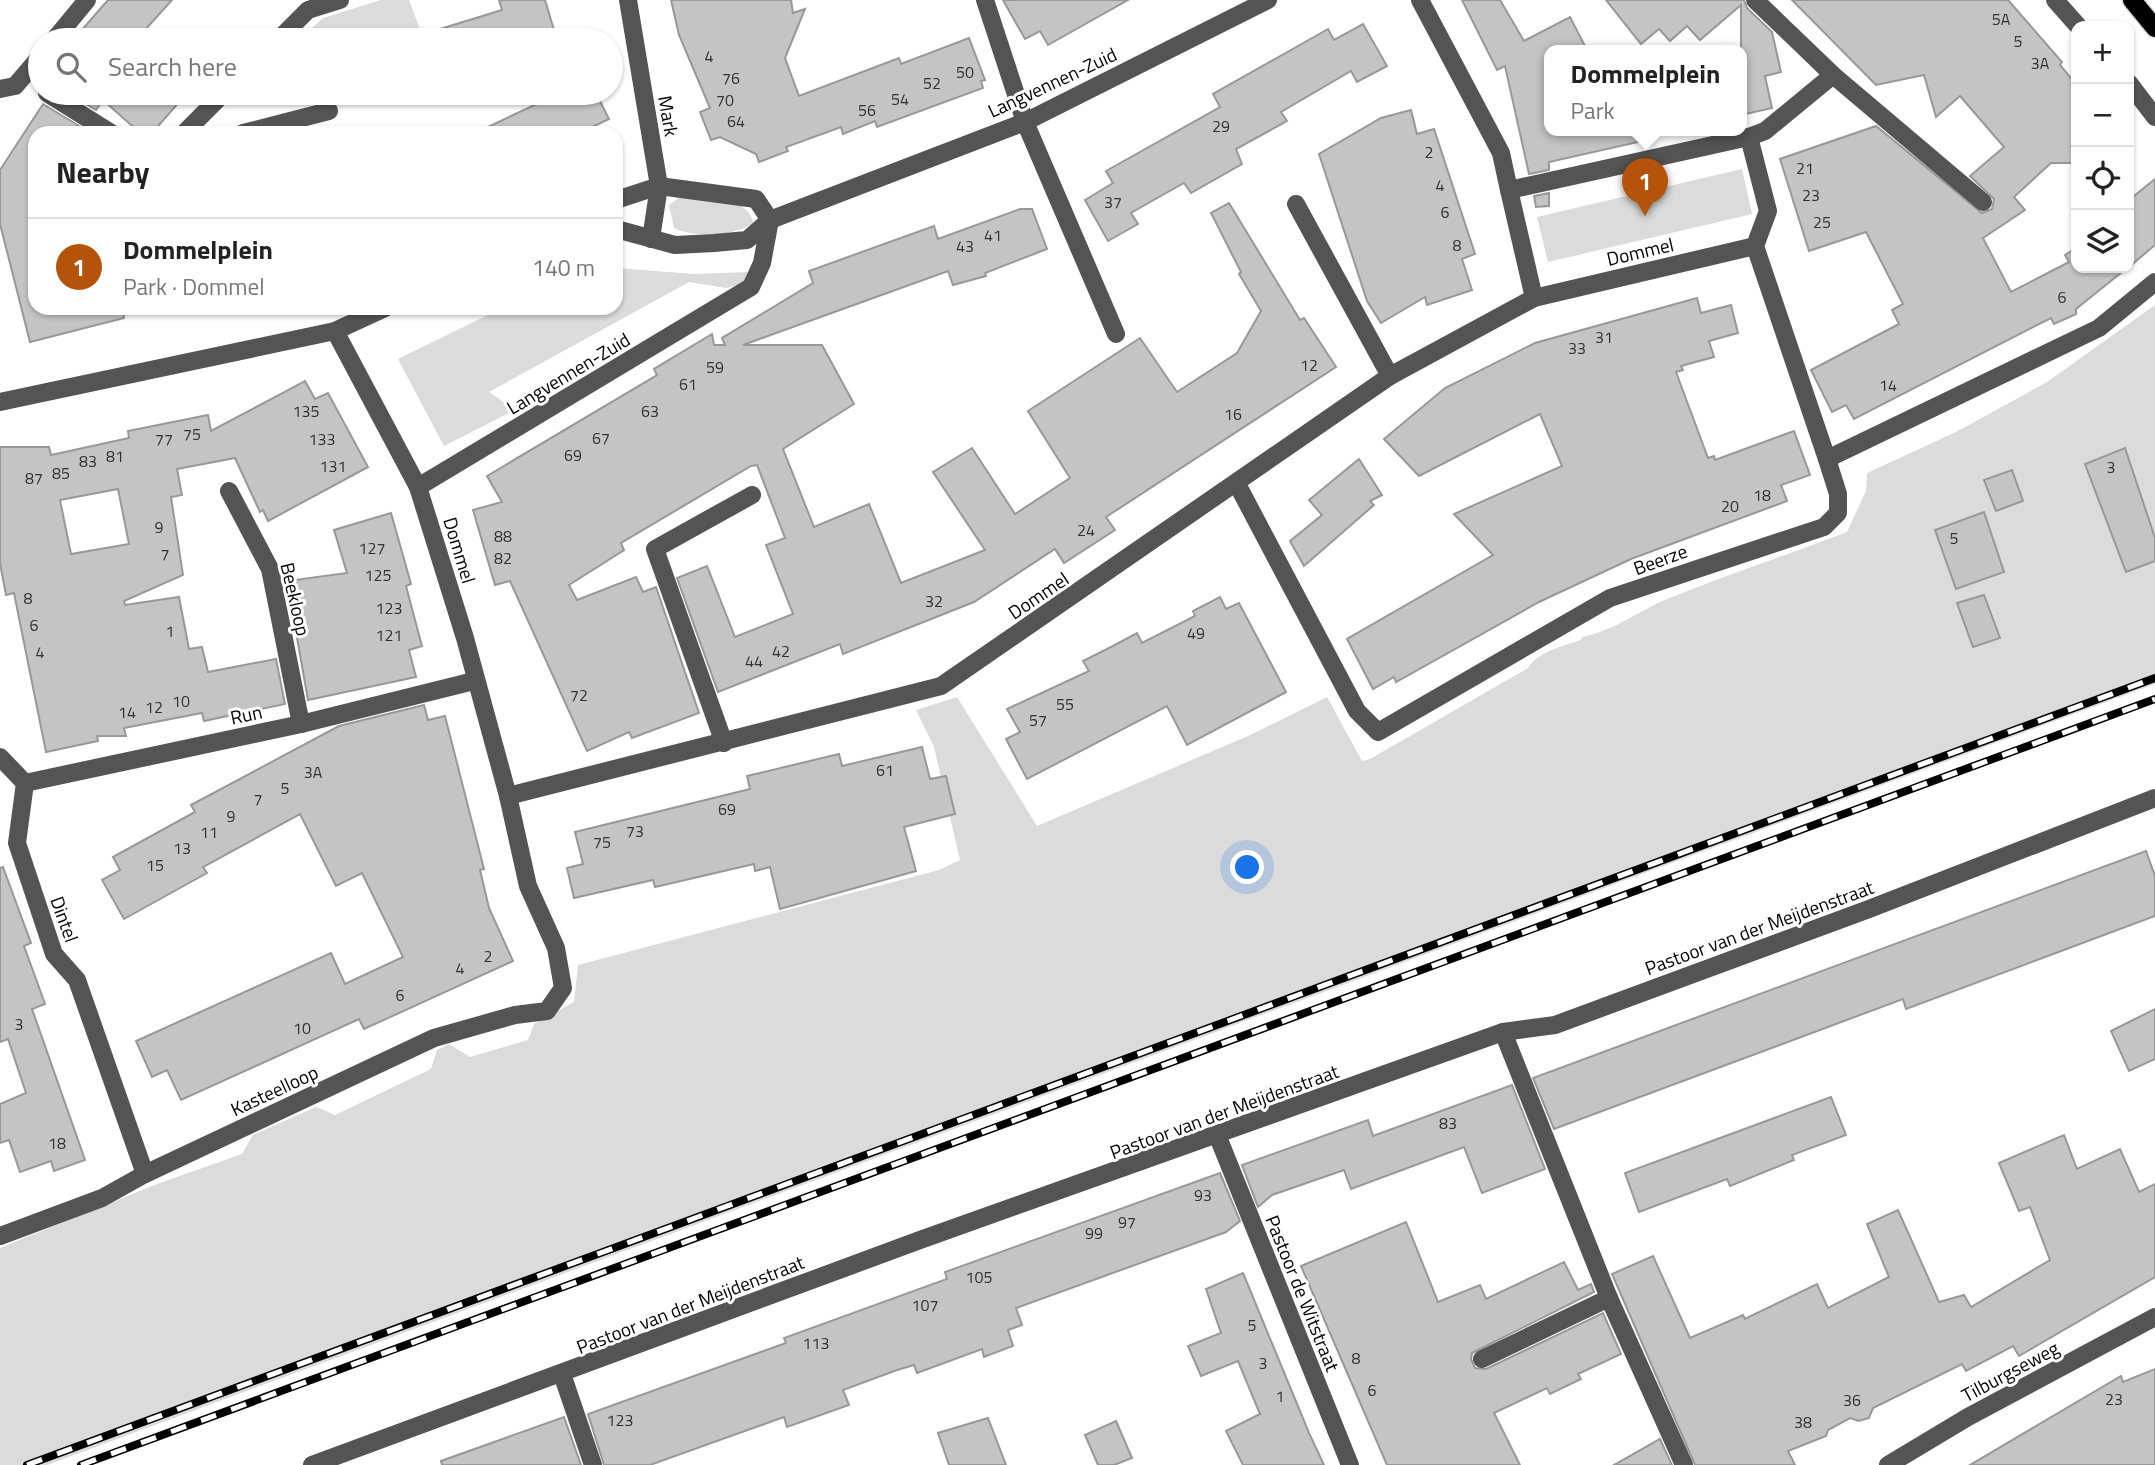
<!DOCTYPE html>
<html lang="en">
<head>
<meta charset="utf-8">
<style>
	:root { --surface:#fff; --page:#f6f6f6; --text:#222; --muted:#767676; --line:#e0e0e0; --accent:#b45309 }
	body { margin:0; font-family:"Titillium Web",sans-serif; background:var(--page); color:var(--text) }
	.controls { position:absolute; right:21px; top:21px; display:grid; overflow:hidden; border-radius:14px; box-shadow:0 2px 5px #0004 }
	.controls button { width:63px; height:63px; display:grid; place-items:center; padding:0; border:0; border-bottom:2px solid var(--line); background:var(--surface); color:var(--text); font:35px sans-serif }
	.you { position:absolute; left:1248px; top:868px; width:24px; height:24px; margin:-18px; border:5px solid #fff; border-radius:50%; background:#1a73e8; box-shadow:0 0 0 10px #1a73e833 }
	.badge { display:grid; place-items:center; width:46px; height:46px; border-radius:50%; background:var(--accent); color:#fff; font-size:23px; font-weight:700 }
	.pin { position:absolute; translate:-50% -58px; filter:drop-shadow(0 2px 4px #0008) }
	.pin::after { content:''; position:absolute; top:37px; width:24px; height:21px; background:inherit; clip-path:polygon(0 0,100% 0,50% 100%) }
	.popup { position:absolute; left:1544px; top:45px; width:203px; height:91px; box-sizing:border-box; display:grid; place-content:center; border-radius:14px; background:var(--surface); filter:drop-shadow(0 2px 5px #0005); font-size:23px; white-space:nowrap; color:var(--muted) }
	.popup b { font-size:26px; color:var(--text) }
	.popup::after { content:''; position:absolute; left:50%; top:100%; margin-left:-14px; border:14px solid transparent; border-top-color:var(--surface) }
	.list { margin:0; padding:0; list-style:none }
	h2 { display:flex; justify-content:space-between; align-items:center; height:91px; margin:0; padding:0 28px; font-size:30px }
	h2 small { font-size:23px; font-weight:400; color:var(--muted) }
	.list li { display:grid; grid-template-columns:46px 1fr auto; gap:21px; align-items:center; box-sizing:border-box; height:98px; padding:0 28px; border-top:2px solid var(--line) }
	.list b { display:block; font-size:26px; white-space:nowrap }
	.list p { margin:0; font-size:23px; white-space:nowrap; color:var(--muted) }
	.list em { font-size:23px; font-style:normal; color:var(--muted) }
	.icon { flex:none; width:38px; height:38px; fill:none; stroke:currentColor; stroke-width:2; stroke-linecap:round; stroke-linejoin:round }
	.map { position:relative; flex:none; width:2155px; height:1465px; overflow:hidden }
	.search { position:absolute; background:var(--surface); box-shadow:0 2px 5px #0004; left:28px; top:28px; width:595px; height:77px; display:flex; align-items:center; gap:18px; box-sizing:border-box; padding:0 24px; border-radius:38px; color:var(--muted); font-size:26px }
	.panel { position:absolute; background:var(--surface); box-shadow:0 2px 5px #0004; left:28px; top:126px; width:595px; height:189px; border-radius:21px }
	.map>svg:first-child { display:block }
	.green { fill:#dbdbdb }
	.building { fill:#c4c4c4; stroke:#989898; stroke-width:2; fill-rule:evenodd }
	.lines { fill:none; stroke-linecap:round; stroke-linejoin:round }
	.major-casing { stroke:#dbdbdb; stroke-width:21 }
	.minor { stroke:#545454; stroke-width:18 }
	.major { stroke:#000; stroke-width:18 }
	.rail-casing { stroke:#000; stroke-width:8 }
	.rail { stroke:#fff; stroke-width:5; stroke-dasharray:16; stroke-linecap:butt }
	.labels { text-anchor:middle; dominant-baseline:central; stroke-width:6; stroke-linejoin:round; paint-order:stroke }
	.number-label { font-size:16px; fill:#313131 }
	.street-label { font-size:19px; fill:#000; stroke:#fff }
</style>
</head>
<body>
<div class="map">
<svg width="2155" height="1465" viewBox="0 0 2155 1465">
	<rect width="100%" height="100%" fill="#fff"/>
	<g class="green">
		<path d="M381,0H409L424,40H310L308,32L323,18Z"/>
		<path d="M1742,169L1752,214L1548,262L1537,217Z"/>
		<path d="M680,197C702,199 750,196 753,223C736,236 693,238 674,228L669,205Z"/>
		<path d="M616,268L694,274L747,272V283L726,288L689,282L489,392L515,410L444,446L398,359L502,308H616Z"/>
		<path d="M2155,305V684L47,1465H0V1248L157,1184L242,1154L253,1135L316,1107L335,1115L431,1069L437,1050L449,1044L470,1057L528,1040L534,1024L574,1002L578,965L939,870L960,860L934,747L916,710L957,697L1037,826L1248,736L1327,697L1362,761L1370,759L1528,668C1539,651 1563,646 1581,640L1582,637C1614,631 1640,610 1667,599C1727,575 1787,555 1847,532L1866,491L1867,473L1956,432L2047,382Z"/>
	</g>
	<g class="building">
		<path d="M108,0H172L136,40H73Z"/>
		<path d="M499,0H545L557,40H428L427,33L502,10Z"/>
		<path d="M671,0H791L793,13L805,9L785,58L799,96L899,58L901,64L969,38L985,80L981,81L983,88L877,127L875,121L843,134L841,127L786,147L788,151L759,162L756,154L720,137L711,140L700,112L710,108L679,35Z"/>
		<path d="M1003,0H1128L1048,45L1040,31L1025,39Z"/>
		<path d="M1462,0H1500L1524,41L1570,17L1587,50H1549V130H1637L1638,142L1549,162V170L1529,174L1505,66L1497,70Z"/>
		<path d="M1606,0H1744L1747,8L1772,32L1781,72L1765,76L1772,108L1741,115V5L1700,40L1687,26L1670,41L1659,29L1641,44Z"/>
		<path d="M1792,0H2008L2062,62L2060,65L2076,84V163H2051L2014,197L2025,210L1983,238L2011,292L2069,262L2065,255L2076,248V268H2127L2076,309V314L2054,324L2051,318L1854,419L1846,405L1832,412L1811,370L1899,324L1892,310L1903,304L1866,232L1809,251L1780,159L1876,126L1982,213L1992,209L1994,199L1970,176L2004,147L1960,96L1936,117L1924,75L1876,85Z"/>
		<path d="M1363,24L1387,66L1357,82L1351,71L1281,112L1287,121L1236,149L1242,164L1191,193L1184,183L1159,197L1131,213L1138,224L1108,241L1085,200L1113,183L1106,171L1220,107L1213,94L1328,29L1334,40Z"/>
		<path d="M68,93H171L180,101L152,133H140L103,100L96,110Z"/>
		<path d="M560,93H596L609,119L580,133H475Z"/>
		<path d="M43,104L84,129L81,133H35V308H123L124,318L30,342L0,224V170Z"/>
		<path d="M1411,110L1417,134L1434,129L1475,254L1462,259L1472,290L1427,305L1425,297L1381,323L1367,301L1319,154L1381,118Z"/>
		<path d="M2155,179V245L2129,267V200Z"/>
		<path d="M1549,193V206L1536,207L1534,196Z"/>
		<path d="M1229,203L1300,320L1304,318L1336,367L1106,517L1115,530L1064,563L1055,549L974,602L843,654L840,644L718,692L677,578L707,566L735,637L793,614L766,545L785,538L757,465L751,466L621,543L624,550L569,585L577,600L636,577L643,592L656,587L699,713L632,738L629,732L587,751L510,581L495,585L473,510L502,502L487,476L657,375L654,369L712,334L714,345H725L722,338L813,283L809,271L934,226L938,239L1020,209H1032L1047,249L985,273L986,276L953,285L948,271L743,345H822L854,404L783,449L814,527L869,504L901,583L985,550L933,472L972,448L1015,514L1070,478L1028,411L1140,338L1177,392L1237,353L1261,311L1239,274L1241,272L1211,213Z"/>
		<path d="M1697,298L1701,313L1731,305L1738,333L1709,341L1714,357L1681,366L1683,370L1676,372L1708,458L1714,456L1715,460L1794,431L1810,475L1781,485L1787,501L1631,559L1539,602L1396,682L1394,677L1373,689L1347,639L1493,555L1454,514L1562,466L1540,414L1419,476L1384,439L1445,388L1535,343Z"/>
		<path d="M305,381L315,399L328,393L368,467L268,521L263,510L260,512L235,458L177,469L182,495L171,497L183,575L124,601L125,605L179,597L189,649L202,647L208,672L276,659L285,704L204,721L202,713L124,728L126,736H97L98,741L46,752L14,593L6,595L0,563V447H49L51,455L129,438L128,431L208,415L211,431ZM118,489L129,544L71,554L60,500Z"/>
		<path d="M2125,448L2155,538V561L2126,572L2085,464Z"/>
		<path d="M1359,459L1382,495L1370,501L1374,505L1304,566L1290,541L1322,515L1309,500Z"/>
		<path d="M2012,470L2023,501L1996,511L1984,480Z"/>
		<path d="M1984,512L2004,572L1956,589L1935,530Z"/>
		<path d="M391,513L411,584L406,586L422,646L409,650L416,677L308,700L287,581L347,573L334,530Z"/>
		<path d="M1984,595L2000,638L1973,647L1957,603Z"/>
		<path d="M1220,597L1226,609L1239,603L1286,692L1187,745L1167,706L1027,779L1006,739L1020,732L1007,709L1089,671L1083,661L1111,647L1137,633L1142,643L1195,616L1193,611Z"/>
		<path d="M424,705L428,720L445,716L484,869L480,870L489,908L513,961L364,1029L359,1019L181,1100L167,1070L152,1077L136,1041L331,953L345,984L403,957L362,873L336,886L300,814L203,867L207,873L124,919L102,880L120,870L113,857L195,812L191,805L339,726Z"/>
		<path d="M922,747L930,779L946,776L955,814L904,827L916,871L780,909L770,867L755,871L754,864L655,887L653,880L574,898L567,868L583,864L575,832L750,789L747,776L839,754L842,766Z"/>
		<path d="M2146,851L2155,876V916L1906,1009L1903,999L1554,1129L1533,1078Z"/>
		<path d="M3,867L31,943L24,946L45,1004L32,1009L85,1160L54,1171L51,1161L20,1172L9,1140L0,1143V1104L26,1093L8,1039L0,1042V868Z"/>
		<path d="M2155,1009V1059L2129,1071L2111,1031Z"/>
		<path d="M1512,1085L1545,1169L1482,1193L1464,1147L1351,1189L1344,1170L1272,1195L1258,1207L1242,1165L1368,1120L1373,1136Z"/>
		<path d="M1831,1097L1846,1135L1792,1155L1794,1160L1730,1186L1727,1179L1639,1212L1625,1173Z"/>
		<path d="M2064,1135L2077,1169L2120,1149L2139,1192L2155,1184V1277L2019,1356L2013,1346L1966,1371L1962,1364L1873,1408L1869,1418L1859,1421L1850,1418L1828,1430L1826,1436L1788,1451L1795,1465H1695L1612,1274L1653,1256L1690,1338L1743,1315L1745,1319L1817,1284L1828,1308L1889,1277L1867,1224L1898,1210L1939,1302L1964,1295L1971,1307L2050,1260L2030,1207L2019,1211L1999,1163Z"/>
		<path d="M1220,1173L1240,1221L1226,1232L1016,1308L1022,1325L1008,1330L1013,1346L984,1357L982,1349L917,1373L914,1365L897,1370L843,1390L849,1405L787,1427L784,1417L650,1465H604L588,1414L786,1343L784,1338L947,1279L945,1272Z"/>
		<path d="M1406,1222L1438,1302L1480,1285L1486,1299L1564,1262L1578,1290L1591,1284L1594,1292L1472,1353L1471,1359L1475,1368L1486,1369L1603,1313L1621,1354L1578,1374L1581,1379L1550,1394L1547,1388L1494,1413L1520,1465H1387L1301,1266Z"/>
		<path d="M1243,1273L1309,1433L1324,1465H1243L1226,1431L1260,1414L1238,1361L1201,1376L1188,1346L1221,1333L1206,1289Z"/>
		<path d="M2155,1369V1465H1970L2121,1376L2123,1382Z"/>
		<path d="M564,1417L581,1465H442L441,1461Z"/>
		<path d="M988,1418L1006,1465H949L938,1433Z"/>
		<path d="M1116,1421L1132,1458L1114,1465H1098L1085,1435Z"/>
		<path d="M1660,1439L1672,1465H1614Z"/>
	</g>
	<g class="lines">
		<g class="major-casing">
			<path id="major" d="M2132,0L2155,28"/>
		</g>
		<g class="minor">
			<path d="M628,0L659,186L651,239"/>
			<path d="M985,0L1025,122L1116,334"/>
			<path d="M1420,0L1501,153L1509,190L1749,137L1768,211L1755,246L1827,459"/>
			<path d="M1755,0L1833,75L1983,202"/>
			<path d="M2055,0L2078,26"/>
			<path d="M54,40L87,0"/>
			<path d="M278,40L308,10L340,0"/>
			<path d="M2129,83L2155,117"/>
			<path d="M0,89L15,86L40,57"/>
			<path d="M47,93L111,133"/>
			<path d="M184,133L224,93"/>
			<path d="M243,133L329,111"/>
			<path d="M1749,137L1765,131L1833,75"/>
			<path d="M1509,190L1534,298"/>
			<path d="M1296,204L1390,376"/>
			<path d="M616,229L675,245L714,243L747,240L770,220L1025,122L1268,0"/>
			<path d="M0,402L335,331L385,308"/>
			<path d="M1237,484L1357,711L1378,732L1610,598L1824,527L1838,513V494L1827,459L2099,328L2155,282"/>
			<path d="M418,487L751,287L762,263L770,220L756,199L659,186L616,200"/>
			<path d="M229,491L270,569L301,724"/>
			<path d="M724,743L655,549L752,495"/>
			<path d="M0,757L25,783L17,843L54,954L77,980L145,1174"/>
			<path d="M25,783L301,724L474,681"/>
			<path d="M508,796L941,686L1390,376L1534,298L1755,246"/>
			<path d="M1503,1032L1609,1298L1684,1465"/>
			<path d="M1218,1137L1350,1465"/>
			<path d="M0,1236L102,1198L145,1174L434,1038L515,1015L547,1011L563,988L556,948L528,886L508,796L465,638L418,487L335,331"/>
			<path d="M1482,1359L1609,1298"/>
			<path d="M562,1374L593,1465"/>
			<path d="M312,1465L920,1240L1503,1032L1555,1025L1869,909L2155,798"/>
			<path d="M1888,1465L1968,1417L2155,1317"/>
		</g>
		<use href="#major" class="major"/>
		<g class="rail-casing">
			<g id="rail">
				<path d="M27,1465L2155,678"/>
				<path d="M81,1465L2155,699"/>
			</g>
		</g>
		<use href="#rail" class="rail"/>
	</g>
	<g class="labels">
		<g class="number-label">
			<text x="2001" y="19">5A</text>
			<text x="2018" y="41">5</text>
			<text x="709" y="56">4</text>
			<text x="2040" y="63">3A</text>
			<text x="965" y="72">50</text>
			<text x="731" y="78">76</text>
			<text x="932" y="83">52</text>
			<text x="900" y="99">54</text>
			<text x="725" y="100">70</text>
			<text x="867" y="110">56</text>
			<text x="736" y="121">64</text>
			<text x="1221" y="126">29</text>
			<text x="1429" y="152">2</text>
			<text x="1805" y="168">21</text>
			<text x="1440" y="185">4</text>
			<text x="1811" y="195">23</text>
			<text x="1113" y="202">37</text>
			<text x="1445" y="212">6</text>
			<text x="1822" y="222">25</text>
			<text x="993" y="235">41</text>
			<text x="1457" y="245">8</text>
			<text x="965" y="246">43</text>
			<text x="2062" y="297">6</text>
			<text x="1604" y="337">31</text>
			<text x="1577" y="348">33</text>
			<text x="1309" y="365">12</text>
			<text x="715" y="367">59</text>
			<text x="688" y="384">61</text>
			<text x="1888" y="385">14</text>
			<text x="306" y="411">135</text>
			<text x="650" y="411">63</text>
			<text x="1233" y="414">16</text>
			<text x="192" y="434">75</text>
			<text x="601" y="438">67</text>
			<text x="164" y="439">77</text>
			<text x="322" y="439">133</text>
			<text x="573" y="455">69</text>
			<text x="115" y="456">81</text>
			<text x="88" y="461">83</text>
			<text x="333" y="466">131</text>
			<text x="2111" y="467">3</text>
			<text x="61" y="473">85</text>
			<text x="34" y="478">87</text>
			<text x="1762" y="495">18</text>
			<text x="1730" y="506">20</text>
			<text x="159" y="527">9</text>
			<text x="1086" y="530">24</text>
			<text x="503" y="536">88</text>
			<text x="1954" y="538">5</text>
			<text x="372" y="548">127</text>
			<text x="165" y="554">7</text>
			<text x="503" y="558">82</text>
			<text x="378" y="575">125</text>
			<text x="28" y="598">8</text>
			<text x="934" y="601">32</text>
			<text x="389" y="608">123</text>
			<text x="34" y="625">6</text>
			<text x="170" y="631">1</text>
			<text x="1196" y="633">49</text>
			<text x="389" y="635">121</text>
			<text x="781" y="651">42</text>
			<text x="40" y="652">4</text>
			<text x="754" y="661">44</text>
			<text x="579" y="695">72</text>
			<text x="181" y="701">10</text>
			<text x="1065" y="704">55</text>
			<text x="154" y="707">12</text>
			<text x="127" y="712">14</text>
			<text x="1038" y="720">57</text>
			<text x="885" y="770">61</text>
			<text x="313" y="772">3A</text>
			<text x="285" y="788">5</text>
			<text x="258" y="799">7</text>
			<text x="727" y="809">69</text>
			<text x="231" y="816">9</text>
			<text x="635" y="831">73</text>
			<text x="209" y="832">11</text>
			<text x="602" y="842">75</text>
			<text x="182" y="848">13</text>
			<text x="155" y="865">15</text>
			<text x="488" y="956">2</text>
			<text x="460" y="968">4</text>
			<text x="400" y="995">6</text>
			<text x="19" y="1024">3</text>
			<text x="302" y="1028">10</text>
			<text x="1448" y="1123">83</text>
			<text x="57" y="1143">18</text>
			<text x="1203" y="1195">93</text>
			<text x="1127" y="1222">97</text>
			<text x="1094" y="1233">99</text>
			<text x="979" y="1277">105</text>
			<text x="925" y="1305">107</text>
			<text x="1252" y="1325">5</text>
			<text x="816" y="1343">113</text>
			<text x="1356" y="1358">8</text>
			<text x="1263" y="1363">3</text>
			<text x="1372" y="1390">6</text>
			<text x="1280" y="1396">1</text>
			<text x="2114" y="1399">23</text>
			<text x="1852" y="1400">36</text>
			<text x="620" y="1420">123</text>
			<text x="1803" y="1422">38</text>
		</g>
		<g class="street-label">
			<text transform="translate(1052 82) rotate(-25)">Langvennen-Zuid</text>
			<text transform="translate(669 116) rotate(80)">Mark</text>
			<text transform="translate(1640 251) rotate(-13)">Dommel</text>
			<text transform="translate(568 373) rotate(-31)">Langvennen-Zuid</text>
			<text transform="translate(460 550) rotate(73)">Dommel</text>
			<text transform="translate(1660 559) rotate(-20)">Beerze</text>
			<text transform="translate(1038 595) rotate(-34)">Dommel</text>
			<text transform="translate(296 599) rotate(77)">Beekloop</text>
			<text transform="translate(246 714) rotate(-12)">Run</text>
			<text transform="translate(65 919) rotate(70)">Dintel</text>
			<text transform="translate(1759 927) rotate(-20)">Pastoor van der Meijdenstraat</text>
			<text transform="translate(274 1090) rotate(-25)">Kasteelloop</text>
			<text transform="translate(1224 1111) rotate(-20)">Pastoor van der Meijdenstraat</text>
			<text transform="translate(1303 1293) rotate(68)">Pastoor de Witstraat</text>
			<text transform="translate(690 1304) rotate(-21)">Pastoor van der Meijdenstraat</text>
			<text transform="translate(2010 1371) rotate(-28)">Tilburgseweg</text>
		</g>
	</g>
</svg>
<div class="controls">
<button>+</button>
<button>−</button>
<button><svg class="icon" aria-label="locate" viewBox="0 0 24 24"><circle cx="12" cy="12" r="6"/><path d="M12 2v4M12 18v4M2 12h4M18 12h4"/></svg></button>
<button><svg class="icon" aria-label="layers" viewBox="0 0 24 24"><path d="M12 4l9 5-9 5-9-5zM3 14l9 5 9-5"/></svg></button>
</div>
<div class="you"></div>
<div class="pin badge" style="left:1645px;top:216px">1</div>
<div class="popup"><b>Dommelplein</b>Park</div>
<div class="search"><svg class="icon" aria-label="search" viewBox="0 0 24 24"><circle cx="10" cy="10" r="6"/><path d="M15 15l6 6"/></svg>Search here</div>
<section class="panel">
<h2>Nearby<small></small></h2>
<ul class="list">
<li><span class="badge">1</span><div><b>Dommelplein</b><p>Park · Dommel</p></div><em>140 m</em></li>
</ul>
</section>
</div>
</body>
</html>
